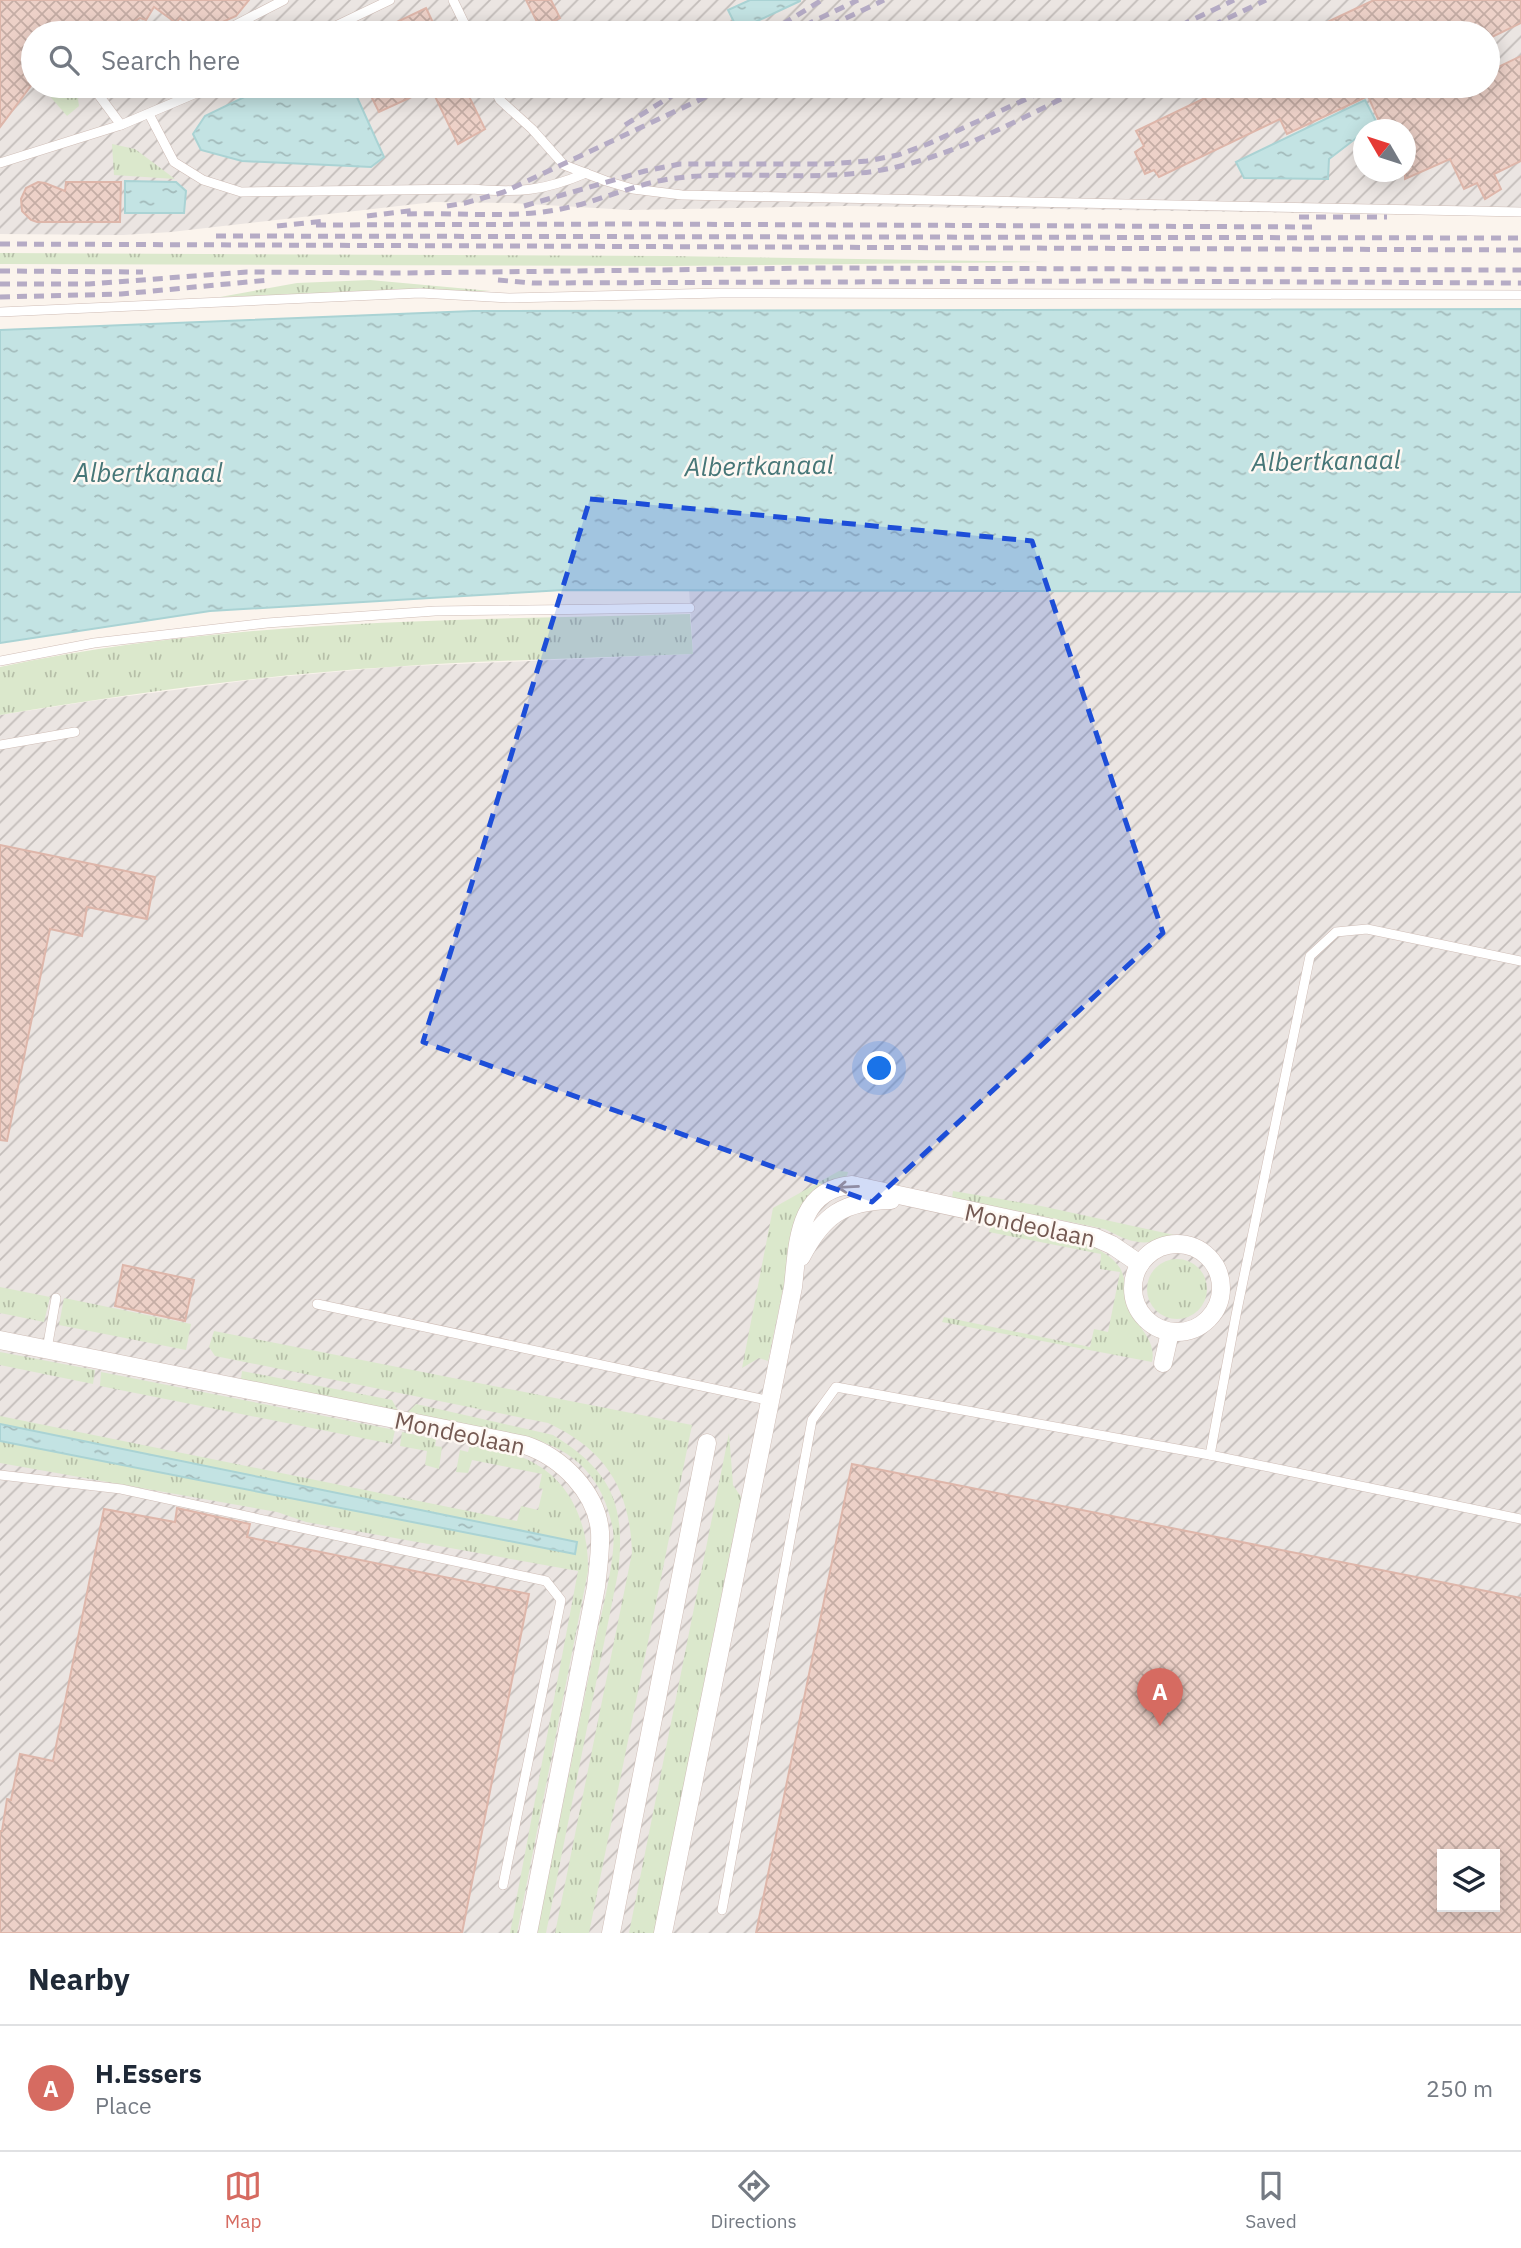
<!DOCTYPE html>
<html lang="en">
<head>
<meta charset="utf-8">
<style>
	:root { --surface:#fff; --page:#f6f6f7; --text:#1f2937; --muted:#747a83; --line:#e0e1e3; --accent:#d66b61 }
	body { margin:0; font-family:"IBM Plex Sans",sans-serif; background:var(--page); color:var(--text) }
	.controls { position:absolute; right:21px; bottom:21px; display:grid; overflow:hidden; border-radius:0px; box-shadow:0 4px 18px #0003 }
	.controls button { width:63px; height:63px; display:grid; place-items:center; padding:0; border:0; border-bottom:2px solid var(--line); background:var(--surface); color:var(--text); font:35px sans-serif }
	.compass { position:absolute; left:1353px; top:119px; width:63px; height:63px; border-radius:50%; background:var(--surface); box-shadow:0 4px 18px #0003; rotate:309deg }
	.you { position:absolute; left:880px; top:1069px; width:24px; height:24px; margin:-18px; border:5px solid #fff; border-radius:50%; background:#1a73e8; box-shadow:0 0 0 10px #1a73e833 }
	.badge { display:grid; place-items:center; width:46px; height:46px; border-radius:50%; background:var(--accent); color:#fff; font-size:23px; font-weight:700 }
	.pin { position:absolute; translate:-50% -58px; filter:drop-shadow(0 2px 4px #0008) }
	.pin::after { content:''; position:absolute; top:37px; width:24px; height:21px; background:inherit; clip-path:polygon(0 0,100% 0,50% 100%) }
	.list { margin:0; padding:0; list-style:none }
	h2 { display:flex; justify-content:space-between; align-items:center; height:91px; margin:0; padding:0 28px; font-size:30px }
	h2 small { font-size:23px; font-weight:400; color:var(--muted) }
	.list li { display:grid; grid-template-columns:46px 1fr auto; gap:21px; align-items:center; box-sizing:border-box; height:126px; padding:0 28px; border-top:2px solid var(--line) }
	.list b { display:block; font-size:26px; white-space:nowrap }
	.list p { margin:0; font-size:23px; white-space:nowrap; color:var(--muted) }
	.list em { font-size:23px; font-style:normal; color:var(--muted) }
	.icon { flex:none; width:38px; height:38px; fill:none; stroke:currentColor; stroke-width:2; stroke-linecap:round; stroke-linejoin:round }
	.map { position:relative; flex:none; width:1521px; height:1933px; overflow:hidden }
	.search { position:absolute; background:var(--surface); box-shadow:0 4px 18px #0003; left:21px; right:21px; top:21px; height:77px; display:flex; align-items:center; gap:18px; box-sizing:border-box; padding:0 24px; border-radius:38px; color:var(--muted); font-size:26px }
	.sheet { height:217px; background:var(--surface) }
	nav { display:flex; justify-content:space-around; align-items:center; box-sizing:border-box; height:98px; border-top:2px solid var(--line); background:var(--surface); font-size:19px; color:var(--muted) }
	nav a { display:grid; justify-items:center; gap:4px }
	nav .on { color:var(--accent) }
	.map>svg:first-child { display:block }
	.industrial { fill:url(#industrial-furrows); fill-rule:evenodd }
	.grass { fill:url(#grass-tufts) }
	.water { fill:url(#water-ripples); stroke:#aad3d4; stroke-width:2 }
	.building { fill:url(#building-cross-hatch); stroke:#deb6aa; stroke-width:2; fill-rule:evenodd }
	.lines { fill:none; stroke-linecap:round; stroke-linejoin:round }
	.lane-casing { stroke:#cfbdb6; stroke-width:10 }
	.street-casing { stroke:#cfbdb6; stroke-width:19 }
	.lane { stroke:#fff; stroke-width:9 }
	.street { stroke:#fff; stroke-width:18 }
	.rail { stroke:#b5abc5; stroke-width:5; stroke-dasharray:10 7; stroke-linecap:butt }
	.oneway { stroke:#ac9b97 }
	.marked { fill:#1d4ed8; fill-opacity:0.2; stroke:#1d4ed8; stroke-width:5; stroke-dasharray:14 9; stroke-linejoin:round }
	.labels { text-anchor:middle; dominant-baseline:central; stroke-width:5; stroke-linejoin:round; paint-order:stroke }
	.street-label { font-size:24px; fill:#745952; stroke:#fef8f3 }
	.water-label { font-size:26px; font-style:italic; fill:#467677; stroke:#fef8f3 }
</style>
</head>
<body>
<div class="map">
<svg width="1521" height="1933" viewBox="0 0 1521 1933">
	<defs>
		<pattern id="industrial-furrows" width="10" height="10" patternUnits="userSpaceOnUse" patternTransform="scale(1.75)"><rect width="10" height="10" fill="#ebe5e2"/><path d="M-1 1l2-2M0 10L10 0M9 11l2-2" fill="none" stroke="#c3bdba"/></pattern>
		<pattern id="grass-tufts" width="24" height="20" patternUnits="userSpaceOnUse" patternTransform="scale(1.75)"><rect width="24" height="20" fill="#dbe8cc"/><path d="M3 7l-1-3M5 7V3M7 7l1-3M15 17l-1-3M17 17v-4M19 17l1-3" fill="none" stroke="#b6bfa8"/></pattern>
		<pattern id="water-ripples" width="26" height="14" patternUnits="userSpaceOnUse" patternTransform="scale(1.75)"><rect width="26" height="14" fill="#c3e3e3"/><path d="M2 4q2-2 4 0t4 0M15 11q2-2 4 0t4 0" fill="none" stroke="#a3bbbb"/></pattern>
		<pattern id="building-cross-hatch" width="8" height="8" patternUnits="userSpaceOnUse" patternTransform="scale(1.75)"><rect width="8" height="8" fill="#edd1c8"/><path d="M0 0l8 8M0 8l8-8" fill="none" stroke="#c5ada5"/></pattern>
	</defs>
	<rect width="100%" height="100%" fill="#fbf4ed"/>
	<g class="industrial">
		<path d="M0,0H1521V216L846,206L629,210L511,203L434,202L171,232L123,235L0,234ZM33,33H1488V86H33ZM1364,130H1406V172H1364Z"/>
		<path d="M689,589L1521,592V1933H0V715L91,701L257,679L389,667L693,654ZM1442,1854H1495V1907H1442Z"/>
	</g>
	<g class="grass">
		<path d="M41,86H76L79,106L67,116Z"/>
		<path d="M112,144L135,149L175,179L114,175Z"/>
		<path d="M0,253L668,256L1046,262L671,266L0,264Z"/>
		<path d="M370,280L491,291L220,297L297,283Z"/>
		<path d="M690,614L693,654C592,658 491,660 390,667C260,675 129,694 0,715V667C226,619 460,620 690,614Z"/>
		<path d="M839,1171L848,1172L846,1179C824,1181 814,1192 800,1208L768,1361L759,1358L742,1368L773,1208Z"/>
		<path d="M953,1191L1041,1206L1179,1236C1145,1245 1136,1246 1105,1229L952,1198Z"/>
		<path d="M991,1226L1094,1247C1105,1253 1113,1258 1120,1268C1127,1280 1124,1294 1129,1307C1136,1327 1157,1339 1152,1362L942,1322L944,1317L1090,1347L1094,1329L1108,1332L1120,1272L1100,1269L1101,1254L989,1232Z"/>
		<circle cx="1177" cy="1289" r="30"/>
		<path d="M0,1287L50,1297L44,1322L0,1313Z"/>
		<path d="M64,1298L191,1324L186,1350L59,1325Z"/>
		<path d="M214,1331L692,1425L589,1933H555L632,1553C630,1489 606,1450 548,1423L215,1356L209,1347Z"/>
		<path d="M0,1352L95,1370L93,1384L0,1365Z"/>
		<path d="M242,1371L392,1400L398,1411L241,1379Z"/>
		<path d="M101,1372L395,1430L392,1444L100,1386Z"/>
		<path d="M416,1404L553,1435C612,1471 626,1505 618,1573L546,1933H537C556,1837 576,1741 595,1645C600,1618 617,1555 613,1530C604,1480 577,1450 529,1438L407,1413Z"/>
		<path d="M0,1416L517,1521L521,1506L538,1510L543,1489L539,1488L542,1474L472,1460L468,1473L456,1472L460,1450L468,1452L470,1445C490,1450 514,1452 532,1462C573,1483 589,1528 588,1571L517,1933H510L578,1571L306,1522L277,1512L0,1463Z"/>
		<path d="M402,1432L436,1439L435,1446L442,1447L439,1469L425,1465L427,1451L400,1446Z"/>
		<path d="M729,1433L733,1485L741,1497L654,1933H629Z"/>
	</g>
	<g class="water">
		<path d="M750,0H800V1L738,30L728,10Z"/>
		<path d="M267,86H352L384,157L371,167L242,161L201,150L193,134L205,116Z"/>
		<path d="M1365,100L1377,123L1369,129L1364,130L1363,133L1329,159L1328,179L1244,178L1236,162Z"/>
		<path d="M125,181L176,182L186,191L184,213H125Z"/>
		<path d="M1521,309V592L563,590L210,611L0,643V330L473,311Z"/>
		<path d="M0,1424L577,1542L575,1554L0,1441Z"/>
	</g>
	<g class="building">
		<path d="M0,0H249L236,16L198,33L180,18L176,23L154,7L146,20L140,18L135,21L134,26L137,31L135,33H33V83L0,127Z"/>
		<path d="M526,0H551L560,18L540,28Z"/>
		<path d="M1374,0H1521V23L1488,39V33H1304Z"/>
		<path d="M426,8L438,33H374Z"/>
		<path d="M1521,56V161L1494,174L1501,189L1485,199L1477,183L1464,189L1450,159L1405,179V130H1383L1368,96L1287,134L1280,119L1159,177L1154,170L1145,174L1135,152L1144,146L1136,131L1230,86H1488V72Z"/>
		<path d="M366,86H464L485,129L458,144L431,88L379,112Z"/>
		<path d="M38,182L45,183L65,191L66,182H121L120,222H37L31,220L22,211L21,199L26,188Z"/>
		<path d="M0,845L155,877L147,919L87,907L82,936L50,929L7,1141L0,1140Z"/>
		<path d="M123,1265L194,1280L185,1321L115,1306Z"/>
		<path d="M852,1464L1521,1598V1933H756ZM1442,1854H1495V1907H1442Z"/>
		<path d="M177,1508L250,1524L247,1537L529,1594L462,1933H0V1831H2L7,1799L11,1800L20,1754L53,1761L104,1509L175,1522Z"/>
	</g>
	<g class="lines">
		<g class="lane-casing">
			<g id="lane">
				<path d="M453,0L469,33"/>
				<path d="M141,25L155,33"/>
				<path d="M220,33L284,0"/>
				<path d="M321,33L390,0"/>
				<path d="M92,86L121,125"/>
				<path d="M493,86L500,100L532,129L564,165L606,181L633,189L682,195L1521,212"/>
				<path d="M149,114L174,162L203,180L241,192L472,189C518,193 544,191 586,173"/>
				<path d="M0,163L121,125L213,86"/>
				<path d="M0,312L420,293L509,298L721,293L1521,295"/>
				<path d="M0,661L94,643L267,623L435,611L690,608"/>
				<path d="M0,745L75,732"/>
				<path d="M317,1304L771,1401"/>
				<path d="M47,1349L56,1298"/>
				<path d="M1210,1455L1236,1315L1310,956L1336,932L1367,929L1521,961"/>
				<path d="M0,1475L121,1489L546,1581L561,1600L503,1885"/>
				<path d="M722,1910L812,1420L836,1387L1210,1455L1521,1519"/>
			</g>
		</g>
		<g class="street-casing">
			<g id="street">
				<circle cx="1177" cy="1288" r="44"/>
				<path d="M801,1257C823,1215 843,1201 891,1200"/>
				<path d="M0,1340L525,1445C561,1457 597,1492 600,1532C601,1550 598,1569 596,1587L528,1933"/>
				<path d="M1163,1363L1170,1332"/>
				<path d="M611,1933L707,1443"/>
				<path d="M663,1933L793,1287C798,1244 797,1189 852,1185L1094,1237L1112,1245L1140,1264"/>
			</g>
		</g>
		<use href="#lane" class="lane"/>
		<use href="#street" class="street"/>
		<g class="rail">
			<path d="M768,33L822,0"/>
			<path d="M789,33L858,0"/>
			<path d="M815,33L884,0"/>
			<path d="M1165,33L1234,0"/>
			<path d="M1197,33L1266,0"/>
			<path d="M625,125L687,86"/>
			<path d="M447,206L465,203L504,192L729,86"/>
			<path d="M524,206L645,171L680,164H828L867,161L898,155L928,144L1055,86"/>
			<path d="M407,214C457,212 511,219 561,209C597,202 632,185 669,179C732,170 797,180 860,173C941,165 1016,120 1088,86"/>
			<path d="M367,216L416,210"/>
			<path d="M1299,217H1387"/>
			<path d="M316,225L631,224L1317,227"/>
			<path d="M277,226L326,221"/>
			<path d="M216,236L1521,238"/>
			<path d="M0,244L1521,250"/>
			<path d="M0,271L143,272"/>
			<path d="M498,280L532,283L1119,281L1521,283"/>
			<path d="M0,284H89L247,272L400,273L822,268L1521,270"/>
			<path d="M0,297L121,294L269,280"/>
		</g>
	</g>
	<defs><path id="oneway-shaft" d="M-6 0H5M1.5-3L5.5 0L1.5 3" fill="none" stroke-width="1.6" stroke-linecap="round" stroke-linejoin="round" transform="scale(1.75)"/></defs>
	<use class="oneway" href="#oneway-shaft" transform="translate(848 1187) rotate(177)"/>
	<path class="marked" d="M590,499L1032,541L1163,933L872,1202L423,1042Z"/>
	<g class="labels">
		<g class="street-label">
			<text transform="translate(1030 1225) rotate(12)">Mondeolaan</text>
			<text transform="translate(460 1433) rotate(12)">Mondeolaan</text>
		</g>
		<g class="water-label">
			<text transform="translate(1326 460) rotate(-1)">Albertkanaal</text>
			<text transform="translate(759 465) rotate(-1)">Albertkanaal</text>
			<text x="148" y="472">Albertkanaal</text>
		</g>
	</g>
</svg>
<div class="controls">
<button><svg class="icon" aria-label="layers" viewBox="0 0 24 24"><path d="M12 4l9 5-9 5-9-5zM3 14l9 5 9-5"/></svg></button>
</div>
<svg class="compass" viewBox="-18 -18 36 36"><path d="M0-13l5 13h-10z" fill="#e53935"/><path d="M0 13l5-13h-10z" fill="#747a83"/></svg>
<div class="you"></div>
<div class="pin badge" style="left:1160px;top:1726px">A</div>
<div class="search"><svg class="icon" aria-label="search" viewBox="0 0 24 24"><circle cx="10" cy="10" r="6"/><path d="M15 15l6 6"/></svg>Search here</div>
</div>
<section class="sheet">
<h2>Nearby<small></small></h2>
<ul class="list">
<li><span class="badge">A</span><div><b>H.Essers</b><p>Place</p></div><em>250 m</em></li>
</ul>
</section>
<nav>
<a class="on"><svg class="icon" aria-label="map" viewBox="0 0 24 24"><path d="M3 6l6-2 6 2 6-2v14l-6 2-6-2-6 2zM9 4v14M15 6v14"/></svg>Map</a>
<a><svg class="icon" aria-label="directions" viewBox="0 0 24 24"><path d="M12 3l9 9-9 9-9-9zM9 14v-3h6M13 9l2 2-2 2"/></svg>Directions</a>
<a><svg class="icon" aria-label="saved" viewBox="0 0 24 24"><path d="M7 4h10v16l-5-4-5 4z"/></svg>Saved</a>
</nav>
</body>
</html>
